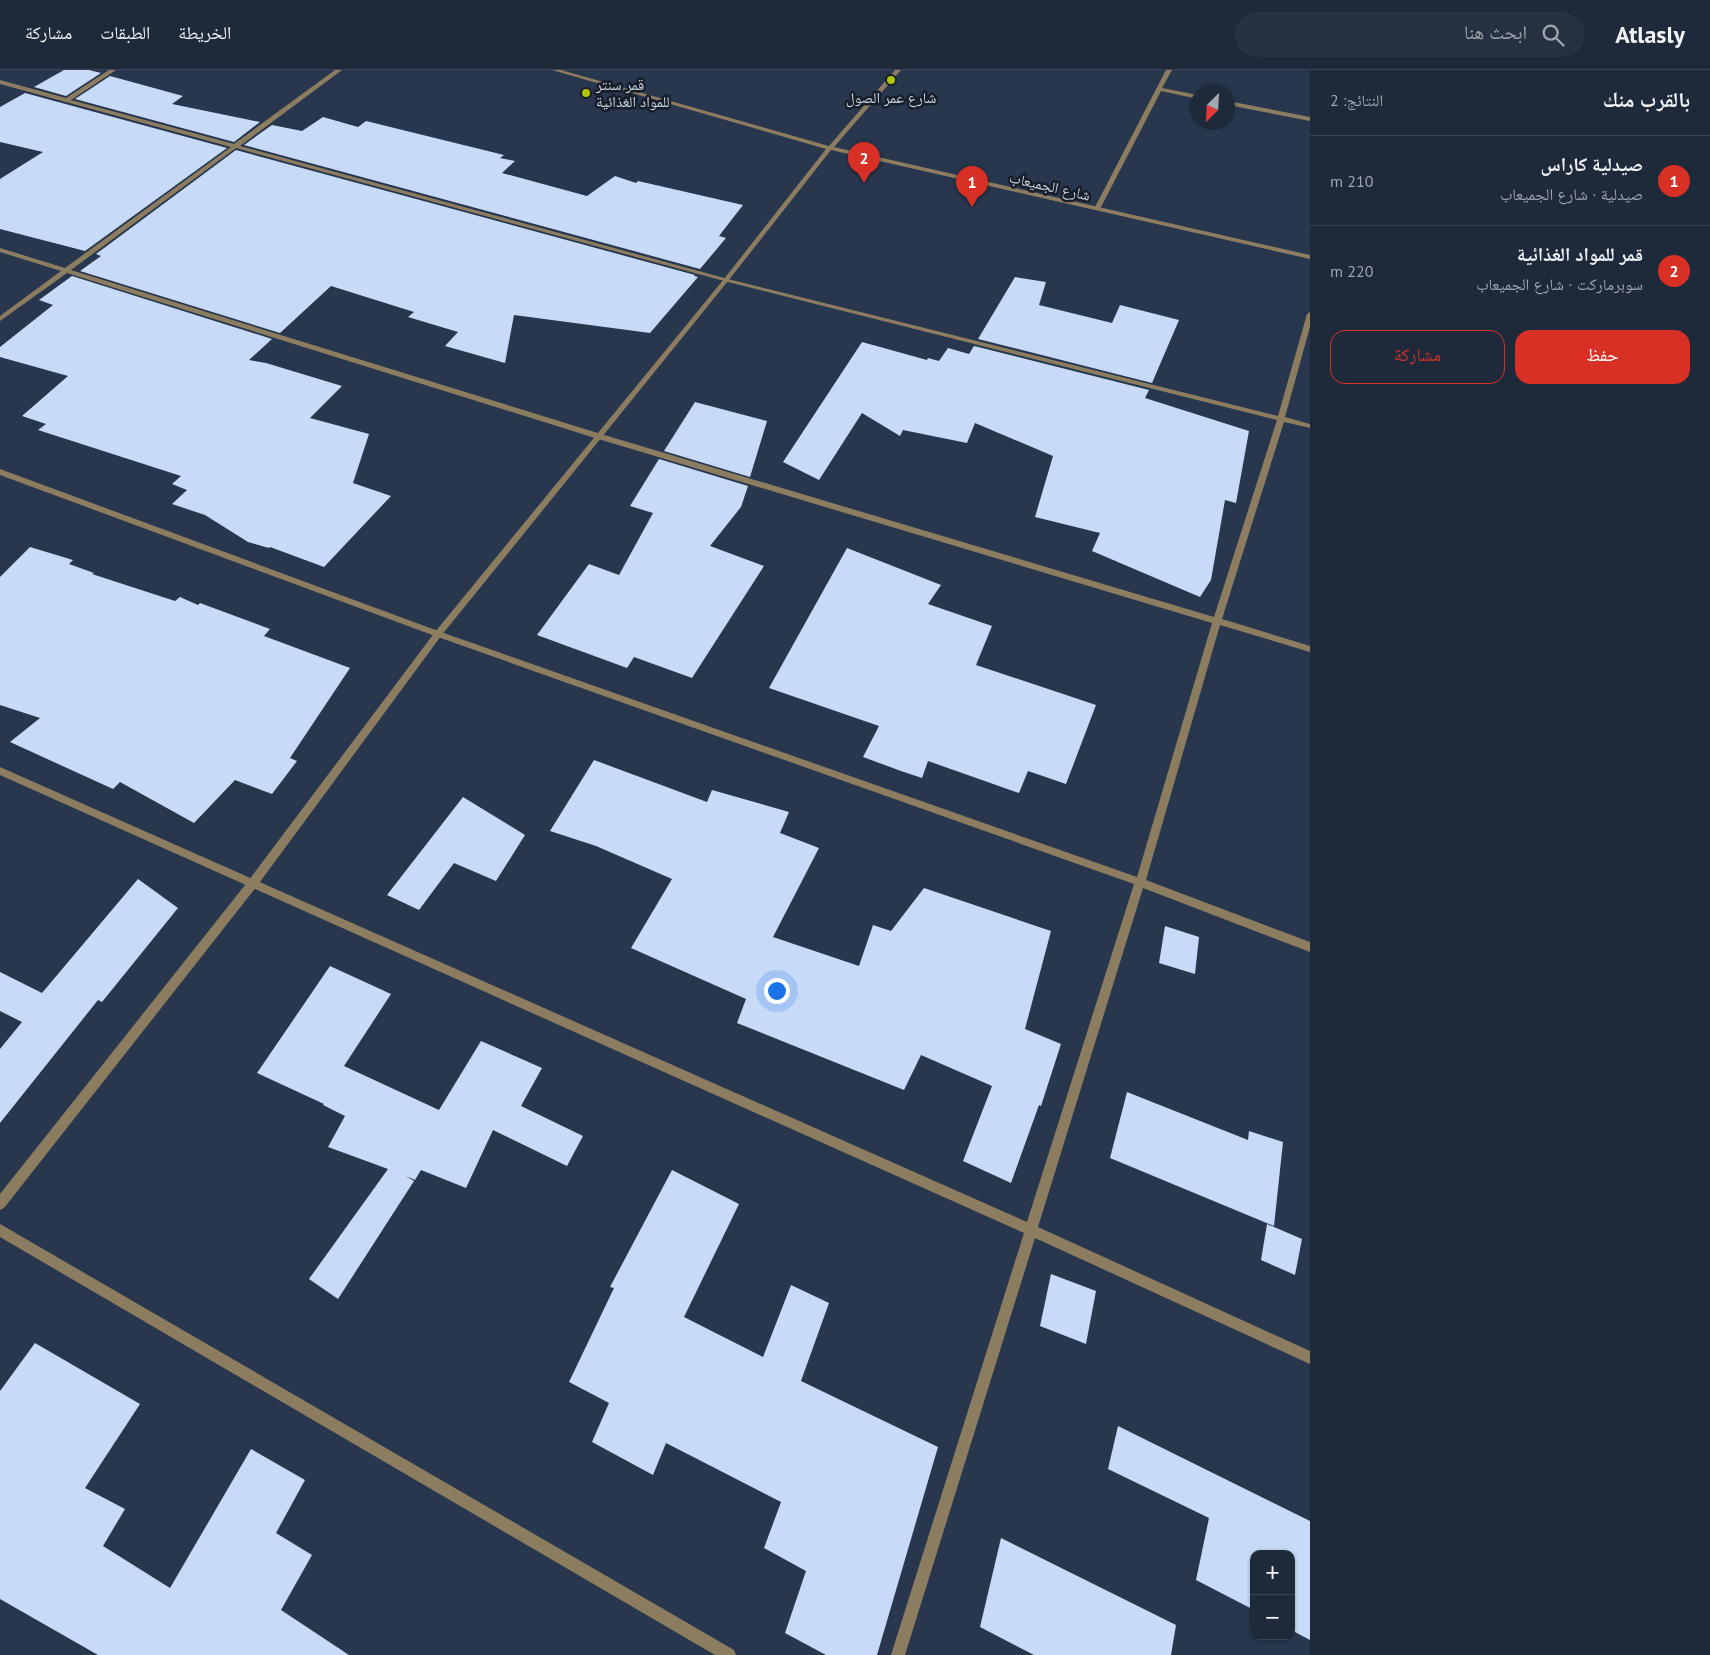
<!DOCTYPE html>
<html lang="ar">
<head>
<meta charset="utf-8">
<style>
	:root { --surface:#1e293a; --page:#263142; --text:#f1f3f6; --muted:#a1a6af; --line:#3c4554; --accent:#d93025 }
	body { margin:0; font-family:"PT Sans","Noto Naskh Arabic",sans-serif; background:var(--page); color:var(--text); direction:rtl }
	.controls { position:absolute; right:15px; bottom:15px; display:grid; overflow:hidden; border-radius:10px; box-shadow:0 1px 4px #0004 }
	.controls button { width:45px; height:45px; display:grid; place-items:center; padding:0; border:0; border-bottom:1px solid var(--line); background:var(--surface); color:var(--text); font:25px sans-serif }
	.compass { position:absolute; left:1190px; top:15px; width:45px; height:45px; border-radius:50%; background:var(--surface); box-shadow:0 1px 4px #0004; rotate:204deg }
	.you { position:absolute; left:776px; top:920px; width:18px; height:18px; margin:-12px; border:4px solid #fff; border-radius:50%; background:#1a73e8; box-shadow:0 0 0 8px #1a73e833 }
	.badge { display:grid; place-items:center; width:32px; height:32px; border-radius:50%; background:var(--accent); color:#fff; font-size:16px; font-weight:700 }
	.pin { position:absolute; translate:-50% -41px; filter:drop-shadow(0 1px 2px #0008) }
	.pin::after { content:''; position:absolute; top:26px; width:18px; height:15px; background:inherit; clip-path:polygon(0 0,100% 0,50% 100%) }
	.list { margin:0; padding:0; list-style:none }
	h2 { display:flex; justify-content:space-between; align-items:center; height:65px; margin:0; padding:0 20px; font-size:21px }
	h2 small { font-size:16px; font-weight:400; color:var(--muted) }
	.list li { display:grid; grid-template-columns:32px 1fr auto; gap:15px; align-items:center; box-sizing:border-box; height:90px; padding:0 20px; border-top:1px solid var(--line) }
	.list b { display:block; font-size:19px; white-space:nowrap }
	.list p { margin:0; font-size:16px; white-space:nowrap; color:var(--muted) }
	.list em { font-size:16px; font-style:normal; color:var(--muted) }
	.actions { display:flex; gap:10px; padding:15px 20px }
	.actions a { flex:1; padding:11px 0; border:1px solid var(--accent); border-radius:15px; text-align:center; font-size:18px; color:var(--accent) }
	.actions .main { background:var(--accent); color:#fff }
	.icon { flex:none; width:28px; height:28px; fill:none; stroke:currentColor; stroke-width:2; stroke-linecap:round; stroke-linejoin:round }
	.map { position:relative; flex:none; width:1310px; height:1585px; overflow:hidden; direction:ltr }
	header { display:flex; align-items:center; gap:30px; box-sizing:border-box; height:70px; padding:0 25px; background:var(--surface); border-bottom:1px solid var(--line) }
	header strong { font-size:24px }
	nav { display:flex; gap:28px; margin-inline-start:auto; font-size:18px }
	.search { width:350px; height:45px; background:var(--page); display:flex; align-items:center; gap:12px; box-sizing:border-box; padding:0 18px; border-radius:28px; color:var(--muted); font-size:19px }
	main { display:flex }
	aside { flex:1; background:var(--surface) }
	.map>svg:first-child { display:block }
	.building { fill:#c7daf7 }
	.lines { fill:none; stroke-linecap:round; stroke-linejoin:round }
	.minor { fill:#8d7d60; fill-rule:evenodd }
	.tertiary { fill:#8d7d60; fill-rule:evenodd }
	.poi-dot { fill:#afc504; stroke:#181e29; stroke-width:2 }
	.labels { text-anchor:middle; dominant-baseline:central; stroke-width:5; stroke-linejoin:round; paint-order:stroke }
	.far-poi-label { font-size:15px; fill:#ccd6e4; stroke:#181e29; text-anchor:start }
	.far-street-label { font-size:15px; fill:#ccd6e4; stroke:#181e29 }
</style>
</head>
<body>
<header>
<strong>Atlasly</strong>
<div class="search"><svg class="icon" aria-label="search" viewBox="0 0 24 24"><circle cx="10" cy="10" r="6"/><path d="M15 15l6 6"/></svg>ابحث هنا</div>
<nav><a>الخريطة</a><a>الطبقات</a><a>مشاركة</a></nav>
</header>
<main>
<aside>
<h2>بالقرب منك<small>النتائج: 2</small></h2>
<ul class="list">
<li><span class="badge">1</span><div><b>صيدلية كاراس</b><p>صيدلية · شارع الجميعاب</p></div><em>210 m</em></li>
<li><span class="badge">2</span><div><b>قمر للمواد الغذائية</b><p>سوبرماركت · شارع الجميعاب</p></div><em>220 m</em></li>
</ul>
<div class="actions"><a class="main">حفظ</a><a>مشاركة</a></div>
</aside>
<div class="map">
<svg width="1310" height="1585" viewBox="0 0 1310 1585">
	<rect width="100%" height="100%" fill="#28374e"/>
	<g class="building">
		<path d="M64,0H89L101,3L66,26L34,17Z"/>
		<path d="M110,6L183,26L172,34L260,52L234,72L75,29Z"/>
		<path d="M25,23L227,78L85,181L0,159V109L43,82L0,72V37Z"/>
		<path d="M323,47L358,57L366,51L504,85L500,88L515,91L502,103L587,126L615,106L636,113L638,111L743,135L719,166L726,168L700,199L244,75L272,55L302,61Z"/>
		<path d="M236,80L695,205L694,206L698,207L650,263L514,245L505,293L445,276L458,262L408,247L414,242L331,216L280,263L80,201L101,186L96,184Z"/>
		<path d="M72,206L272,269L249,290L266,293L342,316L310,348L369,364L353,413L391,426L324,497L270,477L269,478L248,472L205,445L172,434L187,420L172,414L181,406L38,360L46,354L22,346L68,306L0,287V277L53,235L39,230Z"/>
		<path d="M1015,207L1046,212L1039,235L1112,253L1120,235L1179,250L1152,313L978,269Z"/>
		<path d="M862,272L927,290L928,288L939,291L948,278L969,284L974,276L1149,320L1145,328L1249,361L1236,433L1225,430L1211,510L1200,527L1092,481L1100,463L1035,447L1053,386L975,353L967,373L903,360L900,366L862,343L819,410L783,392Z"/>
		<path d="M695,332L767,351L750,407L664,381Z"/>
		<path d="M659,389L748,416L741,437L710,476L764,496L692,608L634,587L627,598L537,565L589,494L619,505L653,443L630,436Z"/>
		<path d="M30,477L73,490L69,494L94,503L92,504L175,531L180,527L198,535L200,533L270,559L264,566L350,598L290,688L297,691L272,724L235,710L194,753L120,712L113,719L10,672L40,648L0,635V507Z"/>
		<path d="M847,478L941,515L928,534L992,556L976,595L1096,635L1066,714L1028,701L1019,723L928,691L922,708L901,701L863,687L879,656L769,618Z"/>
		<path d="M594,690L707,732L712,720L789,742L780,763L819,778L773,867L859,896L873,855L891,861L924,818L1051,861L1025,959L1061,974L1041,1036L1039,1035L1011,1113L963,1091L992,1016L921,985L904,1020L737,953L746,929L631,878L672,809L596,776L550,761Z"/>
		<path d="M463,727L525,765L496,811L454,793L419,840L387,825Z"/>
		<path d="M138,809L178,838L102,932L98,930L0,1053V979L22,952L0,941V902L42,923Z"/>
		<path d="M1165,856L1199,867L1195,904L1159,893Z"/>
		<path d="M330,896L391,924L344,996L439,1040L481,971L542,998L521,1036L583,1066L567,1096L493,1060L466,1118L421,1100L415,1110L406,1106L414,1111L338,1229L309,1209L388,1099L328,1077L345,1046L323,1035L324,1034L257,1003Z"/>
		<path d="M1127,1022L1248,1070L1249,1061L1283,1072L1274,1156L1110,1088Z"/>
		<path d="M672,1100L739,1134L684,1247L763,1287L791,1215L829,1233L801,1311L938,1377L877,1585H826L785,1563L806,1501L764,1478L781,1432L666,1373L653,1405L592,1372L609,1333L569,1312L614,1218L610,1217Z"/>
		<path d="M1267,1154L1302,1169L1295,1205L1261,1190Z"/>
		<path d="M1051,1204L1096,1221L1086,1274L1040,1256Z"/>
		<path d="M35,1273L140,1334L85,1418L125,1439L103,1476L170,1518L251,1379L305,1410L276,1463L312,1485L281,1540L349,1585H98L0,1529V1321Z"/>
		<path d="M1118,1356L1310,1451V1570L1291,1560V1484H1254V1540L1196,1510L1209,1448L1108,1399Z"/>
		<path d="M1001,1468L1176,1555L1171,1585H1034L980,1557Z"/>
	</g>
	<g class="lines">
		<g class="minor">
			<path d="M109,0H116L71,30L234,74L335,0H342L240,76L728,209L1278,346L1307,244L1310,242V257L1285,347L1310,354V358L1284,352L1222,549L1310,576V582L1220,555L1146,810L1310,872V882L1143,818L1038,1157L1310,1281V1294L1035,1168L905,1585H891L1024,1163L0,705V697L1027,1152L1134,814L435,566L0,405V399L441,562L1137,807L1212,553L595,368L67,203L0,251V246L61,201L0,182V178L65,198L231,77L0,14V10L66,28ZM236,78L724,211L1277,350L1214,547L601,364L71,200Z"/>
			<path d="M1166,0H1172L1162,18L1198,25V29L1161,21L1100,139L1095,140L1094,139Z"/>
			<path d="M1228,31L1310,47V51L1228,35Z"/>
			<path d="M0,1154L734,1580L736,1585H715L0,1167Z"/>
		</g>
		<path class="tertiary" d="M552,0H561L829,76L895,0H901L834,77L1310,185V189L831,80L728,211L441,566L257,816L4,1138L0,1140V1124L249,810L435,562L724,209L826,79Z"/>
	</g>
	<g class="poi-dot">
		<circle cx="891" cy="10" r="5"/>
		<circle cx="586" cy="23" r="5"/>
	</g>
	<g class="labels">
		<g class="far-poi-label">
			<text x="596" y="14">قمر سنتر<tspan x="596" dy="17">للمواد الغذائية</tspan></text>
			<text x="891" y="27" text-anchor="middle">شارع عمر الصول</text>
		</g>
		<g class="far-street-label">
			<text transform="translate(1050 116) rotate(13)">شارع الجميعاب</text>
		</g>
	</g>
</svg>
<div class="controls">
<button>+</button>
<button>−</button>
</div>
<svg class="compass" viewBox="-18 -18 36 36"><path d="M0-13l5 13h-10z" fill="#e53935"/><path d="M0 13l5-13h-10z" fill="#a1a6af"/></svg>
<div class="you"></div>
<div class="pin badge" style="left:972px;top:137px">1</div>
<div class="pin badge" style="left:864px;top:113px">2</div>
</div>
</main>
</body>
</html>
